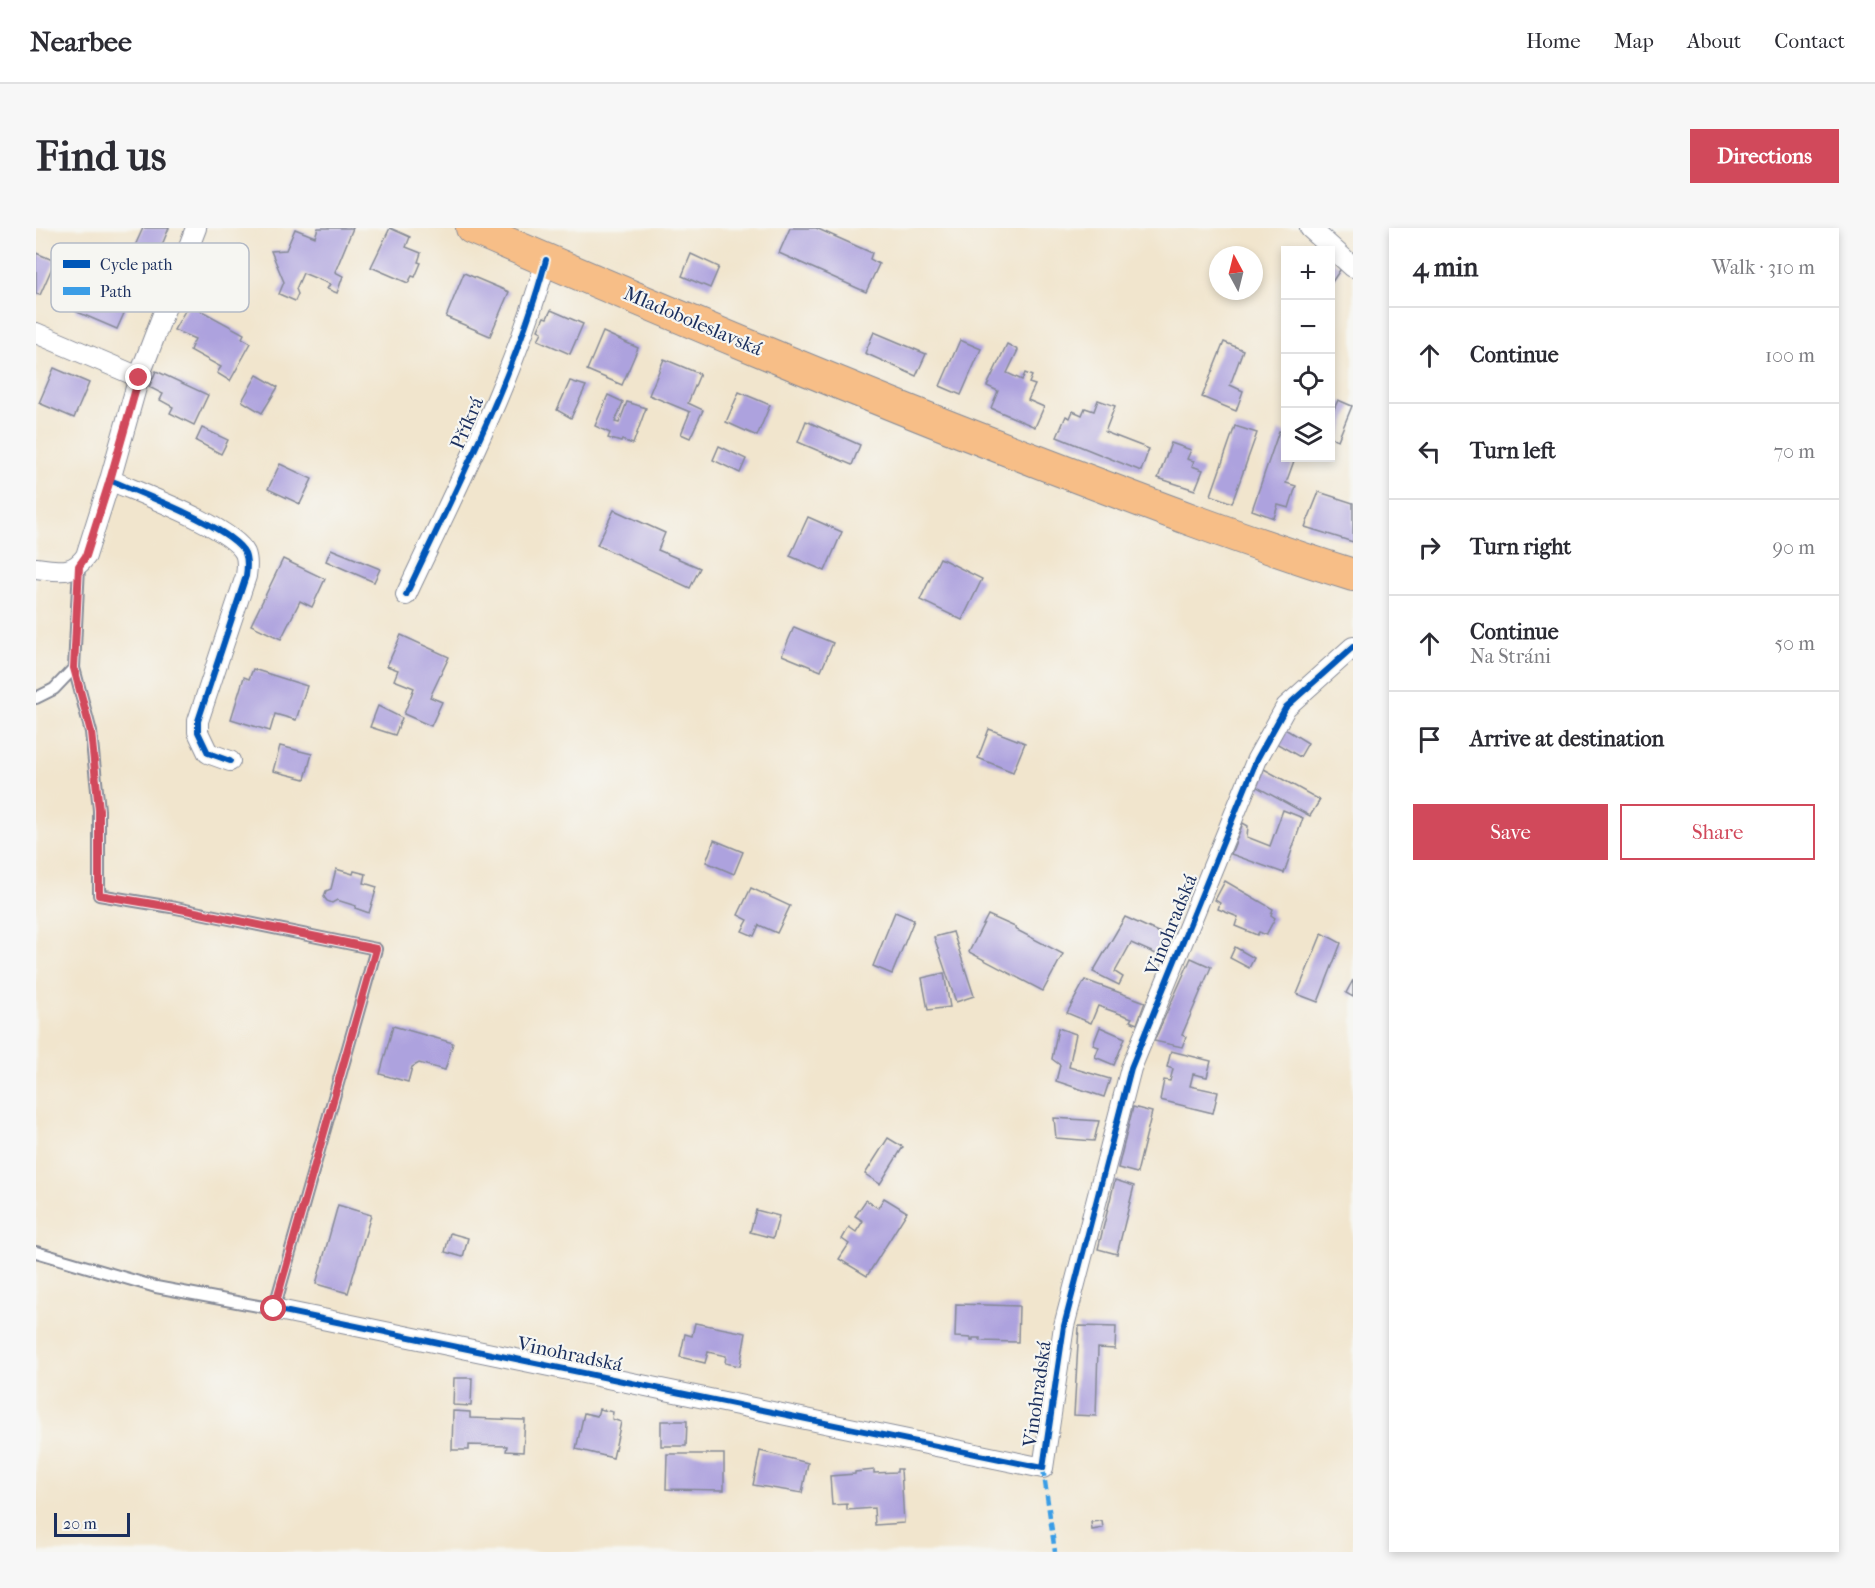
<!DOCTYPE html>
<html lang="en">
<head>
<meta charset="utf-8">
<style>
	:root { --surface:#fff; --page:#f7f7f7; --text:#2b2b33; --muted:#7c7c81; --line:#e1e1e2; --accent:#d1495b }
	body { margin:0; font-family:"IM FELL French Canon",serif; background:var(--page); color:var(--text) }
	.controls { position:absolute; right:18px; top:18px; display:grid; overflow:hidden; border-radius:0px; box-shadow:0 3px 9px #0003 }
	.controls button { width:54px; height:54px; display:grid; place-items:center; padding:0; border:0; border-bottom:2px solid var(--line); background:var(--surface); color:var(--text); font:30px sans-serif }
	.compass { position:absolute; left:1173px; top:18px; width:54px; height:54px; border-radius:50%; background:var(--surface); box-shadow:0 3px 9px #0003; rotate:353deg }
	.scale { position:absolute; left:18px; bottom:15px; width:76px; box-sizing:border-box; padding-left:6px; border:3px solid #1b2f5e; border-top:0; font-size:16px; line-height:21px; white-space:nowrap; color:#1b2f5e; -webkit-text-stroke:4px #f6f6f2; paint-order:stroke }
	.stop { position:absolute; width:18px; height:18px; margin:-14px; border:4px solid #d1495b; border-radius:50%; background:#fff }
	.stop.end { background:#d1495b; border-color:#fff; box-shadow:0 2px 6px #0008 }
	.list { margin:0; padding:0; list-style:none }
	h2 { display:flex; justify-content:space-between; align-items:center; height:78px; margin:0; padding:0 24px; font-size:26px }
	h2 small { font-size:20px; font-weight:400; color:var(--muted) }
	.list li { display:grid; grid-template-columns:39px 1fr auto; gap:18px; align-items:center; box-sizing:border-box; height:96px; padding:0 24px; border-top:2px solid var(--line) }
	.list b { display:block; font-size:22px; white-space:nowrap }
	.list p { margin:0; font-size:20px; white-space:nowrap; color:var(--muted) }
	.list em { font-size:20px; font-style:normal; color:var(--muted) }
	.actions { display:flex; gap:12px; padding:18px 24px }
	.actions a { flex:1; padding:14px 0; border:2px solid var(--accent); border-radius:0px; text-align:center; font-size:21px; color:var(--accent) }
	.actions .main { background:var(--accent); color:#fff }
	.icon { flex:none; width:33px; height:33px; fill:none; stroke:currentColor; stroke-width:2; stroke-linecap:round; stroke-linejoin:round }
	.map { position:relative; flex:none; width:1317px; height:1324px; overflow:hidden; border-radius:0px }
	header { display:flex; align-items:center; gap:36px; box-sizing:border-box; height:84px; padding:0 30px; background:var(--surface); border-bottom:2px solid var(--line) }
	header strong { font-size:28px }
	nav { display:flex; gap:33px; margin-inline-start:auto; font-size:21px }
	.intro { display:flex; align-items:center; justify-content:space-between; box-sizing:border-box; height:144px; padding:0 36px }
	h1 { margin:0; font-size:42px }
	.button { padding:15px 27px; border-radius:0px; background:var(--accent); color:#fff; font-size:21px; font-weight:700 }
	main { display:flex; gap:36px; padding:0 36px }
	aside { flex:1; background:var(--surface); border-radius:0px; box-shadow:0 3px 9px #0003 }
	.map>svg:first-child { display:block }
	.building { fill:#ada2de }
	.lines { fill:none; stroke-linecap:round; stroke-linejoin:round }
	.service-casing { stroke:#868a96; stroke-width:14 }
	.minor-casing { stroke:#868a96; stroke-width:22 }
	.primary-casing { stroke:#868a96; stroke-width:34 }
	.service { stroke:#fff; stroke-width:10 }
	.minor { stroke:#fff; stroke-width:20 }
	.primary { stroke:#f7be87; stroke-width:32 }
	.quiet { stroke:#3b9de6; stroke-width:4.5; stroke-dasharray:9 4.5; stroke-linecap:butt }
	.cycleway-casing { stroke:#f6f6f2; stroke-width:10 }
	.cycleway { stroke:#0057b8; stroke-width:6 }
	.route { stroke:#d1495b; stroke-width:8 }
	.labels { text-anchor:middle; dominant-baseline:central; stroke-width:4.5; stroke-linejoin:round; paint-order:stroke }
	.street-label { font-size:20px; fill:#1b2f5e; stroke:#f6f6f2 }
	.key { fill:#f6f6f2; stroke:#b4bac6; stroke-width:1.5 }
	.key-label { font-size:16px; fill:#1b2f5e }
</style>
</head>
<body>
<header>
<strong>Nearbee</strong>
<nav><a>Home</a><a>Map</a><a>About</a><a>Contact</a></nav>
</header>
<div class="intro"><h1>Find us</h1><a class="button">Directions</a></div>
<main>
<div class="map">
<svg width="1317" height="1324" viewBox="0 0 1317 1324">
	<rect width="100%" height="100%" fill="#f6f6f2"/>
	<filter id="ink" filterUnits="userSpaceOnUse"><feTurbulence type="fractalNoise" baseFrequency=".0167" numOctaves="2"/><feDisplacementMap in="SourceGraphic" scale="12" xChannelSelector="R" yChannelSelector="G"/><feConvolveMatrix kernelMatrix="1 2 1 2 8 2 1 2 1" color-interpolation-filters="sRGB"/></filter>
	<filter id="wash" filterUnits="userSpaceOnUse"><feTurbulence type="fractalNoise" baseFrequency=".008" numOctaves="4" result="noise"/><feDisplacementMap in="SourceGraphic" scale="24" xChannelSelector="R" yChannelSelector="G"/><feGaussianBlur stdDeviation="1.35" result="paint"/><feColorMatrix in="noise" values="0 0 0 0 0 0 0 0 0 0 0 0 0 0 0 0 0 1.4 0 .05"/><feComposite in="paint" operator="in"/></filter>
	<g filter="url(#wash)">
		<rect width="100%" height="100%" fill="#f1e5cd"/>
		<g id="blocks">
			<g class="building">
				<path d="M107,0H133L121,29L98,20Z"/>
				<path d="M282,0H317L299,44L307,48L301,65L291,61L294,56L267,45L260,61L262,66L259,73L243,66L248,54L235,23L250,22L259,1L279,9Z"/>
				<path d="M354,0L374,9L370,19L385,25L382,34L385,35L379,49L376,48L372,55L335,39Z"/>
				<path d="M754,0H780L836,25L834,31L843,36L830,64L743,25Z"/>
				<path d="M0,25L19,33L4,67L0,66Z"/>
				<path d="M655,26L683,39L674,60L646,48Z"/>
				<path d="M1294,32L1306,39L1294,57Z"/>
				<path d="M56,44L98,63L81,101L39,83Z"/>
				<path d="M428,45L473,64L454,108L410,89Z"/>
				<path d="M153,76L208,106L206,110L215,115L194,153L181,145L185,139L154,122L159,111L138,102Z"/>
				<path d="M515,82L547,96L534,126L502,112L506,104L502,102L508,89L511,90Z"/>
				<path d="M567,104L602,120L586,157L551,142Z"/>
				<path d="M838,104L890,126L880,148L829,125Z"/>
				<path d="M924,112L945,121L925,167L904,158Z"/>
				<path d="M1188,114L1207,122L1194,157L1207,163L1200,183L1166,169Z"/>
				<path d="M971,116L982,122L971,145L986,152L989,145L996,148L993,155L999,157L992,172L1008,179L999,199L955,180L962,163L951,158Z"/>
				<path d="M628,131L664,146L652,175L667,182L654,210L645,206L654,184L613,167Z"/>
				<path d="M18,140L53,155L38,190L3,175Z"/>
				<path d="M120,143L172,167L158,197L134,185L137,179L124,172L127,166L113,159Z"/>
				<path d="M221,147L242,159L226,185L206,173Z"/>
				<path d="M534,153L550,158L535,190L521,182Z"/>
				<path d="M703,164L734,177L721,208L690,194Z"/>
				<path d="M572,167L587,174L579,194L583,195L591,174L610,180L597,216L586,212L585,214L572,210L574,205L559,198Z"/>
				<path d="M1062,172L1079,178L1069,204L1113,221L1105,243L1021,209L1030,188L1034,190L1037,183L1046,187L1049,180L1058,183Z"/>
				<path d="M1302,172L1316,178L1302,212L1294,209V190Z"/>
				<path d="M770,193L824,217L816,237L762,214Z"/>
				<path d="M1199,198L1221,205L1196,275L1175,267Z"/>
				<path d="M166,200L192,212L185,226L160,213Z"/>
				<path d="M1243,203L1250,205V230H1259L1250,255L1260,258L1253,280L1242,277L1238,290L1216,282Z"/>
				<path d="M1135,215L1155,222L1151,231L1158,233L1156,238L1167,242L1159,262L1122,250Z"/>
				<path d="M683,218L710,231L704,245L677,232Z"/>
				<path d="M244,236L276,251L264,276L232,261Z"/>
				<path d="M1283,264L1317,275V314L1269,299Z"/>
				<path d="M578,282L629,305L622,322L664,340L654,360L561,317Z"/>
				<path d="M772,289L806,304L789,343L754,328Z"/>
				<path d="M295,321L344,341L338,354L290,333Z"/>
				<path d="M904,330L946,351L926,392L884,372Z"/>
				<path d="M247,331L289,351L276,379L264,373L245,411L215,397Z"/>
				<path d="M758,399L797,415L785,443L746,427Z"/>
				<path d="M365,407L413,429L394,469L406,474L395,498L368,486L378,460L358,452L362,442L351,438Z"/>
				<path d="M217,441L271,458L260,492L239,486L234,503L195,491L208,449L213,451Z"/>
				<path d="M342,478L366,490L359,507L334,499Z"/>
				<path d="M953,501L989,515L977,544L942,530Z"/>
				<path d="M1249,501L1272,515L1264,529L1240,515Z"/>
				<path d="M244,518L276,526L269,551L237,543Z"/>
				<path d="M1228,541L1284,572L1274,588L1221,559Z"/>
				<path d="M1247,582L1267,590L1248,645L1195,626L1207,595L1212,598L1211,609L1234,618Z"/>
				<path d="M678,612L707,624L698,646L670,634Z"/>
				<path d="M300,641L317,646L318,643L330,646L328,655L341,659L333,685L319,680L320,678L301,672L296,675L291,673L288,669L290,663L295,661Z"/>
				<path d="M1189,653L1237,681L1235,687L1239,690L1230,707L1223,704L1221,707L1199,698L1202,689L1182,681L1184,675L1179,672Z"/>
				<path d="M715,660L754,678L741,705L723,697L718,708L706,703L712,692L702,687Z"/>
				<path d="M859,684L878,692L856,746L837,738Z"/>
				<path d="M952,687L979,699V701L1027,726L1007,763L933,724Z"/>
				<path d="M1089,689L1135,710L1127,729L1095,715L1079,744L1087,749L1083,757L1057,744Z"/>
				<path d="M917,704L938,768L920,774L898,709Z"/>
				<path d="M1286,705L1305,715L1282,774L1261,766Z"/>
				<path d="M1199,719L1218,730L1213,740L1194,730Z"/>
				<path d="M1155,730L1175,739L1146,807L1150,809L1146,819L1118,813Z"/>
				<path d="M908,745L914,779L892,782L886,750Z"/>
				<path d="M1049,752L1109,774L1101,796L1094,793L1096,790L1062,778L1055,795L1031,785Z"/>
				<path d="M1317,752V769L1310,765Z"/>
				<path d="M357,798L417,815L409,842L383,835L376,839L372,854L344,846Z"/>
				<path d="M1064,799L1089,810L1078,837L1059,829L1063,819L1057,817Z"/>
				<path d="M1022,800L1040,806L1033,839L1074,851L1068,869L1020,853L1024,837L1016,831Z"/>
				<path d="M1135,823L1175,833L1171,849L1157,846L1154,858L1182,864L1177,885L1124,872L1128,852L1134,853L1137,841L1131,839Z"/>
				<path d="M1097,879L1116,884L1101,945L1082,940Z"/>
				<path d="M1018,890L1063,893L1058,913L1020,910Z"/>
				<path d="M852,910L867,919L844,956L829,946Z"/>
				<path d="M1079,952L1098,958L1081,1026L1062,1021Z"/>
				<path d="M848,970L871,984L831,1048L803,1031L813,1016L806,1011L813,999L820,1004L827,993L819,988L830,972L842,980Z"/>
				<path d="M302,977L335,987L312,1065L280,1056Z"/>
				<path d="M720,982L743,988L737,1010L714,1004Z"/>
				<path d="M414,1005L432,1010L427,1029L409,1024Z"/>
				<path d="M920,1076L983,1078L982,1114L944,1113V1110H937V1113H935V1110L919,1109Z"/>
				<path d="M659,1095L710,1105L704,1138L689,1135L690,1128L672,1124L669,1135L644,1129L649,1106L656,1108Z"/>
				<path d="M1043,1098L1080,1099L1079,1121L1062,1120L1060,1188L1038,1187Z"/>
				<path d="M418,1150H436L435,1178L417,1177Z"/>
				<path d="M563,1181L577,1184L576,1191L585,1194L577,1230L540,1221L548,1185L561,1188Z"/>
				<path d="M417,1183L434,1184V1190L489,1192L487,1224L470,1223L471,1218L433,1217V1222H416Z"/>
				<path d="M625,1193H651L650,1218H625Z"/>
				<path d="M724,1223L772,1235L766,1265L717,1257Z"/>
				<path d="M631,1226H688V1262L630,1261Z"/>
				<path d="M861,1241H865L868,1295L839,1297L838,1280L811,1282V1276L796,1277L794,1248L819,1246V1244L838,1242V1245L861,1244Z"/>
				<path d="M1066,1293L1067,1300L1056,1302L1055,1294Z"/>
			</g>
		</g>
	</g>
	<g filter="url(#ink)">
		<use href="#blocks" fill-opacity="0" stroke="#868a96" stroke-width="1.5"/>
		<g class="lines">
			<g class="service-casing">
				<g id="service">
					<path d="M0,470L18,461L38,440"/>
					<path d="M0,1024L120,1059L238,1081L340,721L135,679L63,667V582L55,504L38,440L43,338"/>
				</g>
			</g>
			<g class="minor-casing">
				<g id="minor">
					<path d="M1274,0L1317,39"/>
					<path d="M0,105L103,149L160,0"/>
					<path d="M74,252C103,265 196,299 209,325C212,332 211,341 210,348L162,493V504L172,525L194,533"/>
					<path d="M0,340C21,342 36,348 50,328L74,252L103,149"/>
					<path d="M370,367C421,258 479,148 510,32"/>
					<path d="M238,1081L1007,1240L1028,1098L1095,840L1221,531L1250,479L1317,419"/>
				</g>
			</g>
			<g class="primary-casing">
				<path id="primary" d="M436,0C624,81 812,161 1003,234C1107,274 1211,314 1317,347"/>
			</g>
			<use href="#service" class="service"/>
			<use href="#minor" class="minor"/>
			<use href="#primary" class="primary"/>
			<path class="quiet" d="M1007,1240L1019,1324"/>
			<g class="cycleway-casing">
				<g id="cycleway">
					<path d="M74,252C103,265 196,299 209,325C212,332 211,341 210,348L162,493V504L172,525L194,533"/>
					<path d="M370,367C421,258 479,148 510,32"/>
					<path d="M238,1081L1007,1240L1028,1098L1095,840L1221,531L1250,479L1317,419"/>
				</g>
			</g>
			<use href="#cycleway" class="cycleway"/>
		</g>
	</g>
	<g class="lines" filter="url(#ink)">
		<path class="route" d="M103,150L74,252L50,328L43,338L38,440L55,504L63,582V667L135,679L340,721L238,1081"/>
	</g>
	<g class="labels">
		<g class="street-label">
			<text transform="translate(657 93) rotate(23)">Mladoboleslavská</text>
			<text transform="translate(431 195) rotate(-67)">Příkrá</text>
			<text transform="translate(1135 697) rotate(-68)">Vinohradská</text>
			<text transform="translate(534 1126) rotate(12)">Vinohradská</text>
			<text transform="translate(1001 1166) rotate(-82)">Vinohradská</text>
		</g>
	</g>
	<rect x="15" y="15" width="198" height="69" rx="9" class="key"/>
	<rect x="27" y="32" width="27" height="8" fill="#0057b8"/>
	<rect x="27" y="59" width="27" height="8" fill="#3b9de6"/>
	<g class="key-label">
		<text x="64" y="42">Cycle path</text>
		<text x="64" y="69">Path</text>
	</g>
</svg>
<div class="controls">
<button>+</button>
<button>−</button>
<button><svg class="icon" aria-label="locate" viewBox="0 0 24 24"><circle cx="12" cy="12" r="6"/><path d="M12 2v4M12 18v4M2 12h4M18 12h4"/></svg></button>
<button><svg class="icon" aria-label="layers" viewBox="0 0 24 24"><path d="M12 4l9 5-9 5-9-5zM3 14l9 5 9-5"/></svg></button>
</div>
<svg class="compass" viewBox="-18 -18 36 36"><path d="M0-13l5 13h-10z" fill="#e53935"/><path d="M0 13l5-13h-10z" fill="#7c7c81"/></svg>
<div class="scale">20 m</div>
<div class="stop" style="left:238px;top:1081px"></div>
<div class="stop end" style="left:103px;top:150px"></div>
</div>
<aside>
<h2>4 min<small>Walk · 310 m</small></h2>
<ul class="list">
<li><svg class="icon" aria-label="ahead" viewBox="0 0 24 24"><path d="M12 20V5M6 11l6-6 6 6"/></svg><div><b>Continue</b></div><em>100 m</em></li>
<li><svg class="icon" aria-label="left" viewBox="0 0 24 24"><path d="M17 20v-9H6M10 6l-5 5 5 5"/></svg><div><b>Turn left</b></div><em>70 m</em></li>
<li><svg class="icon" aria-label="right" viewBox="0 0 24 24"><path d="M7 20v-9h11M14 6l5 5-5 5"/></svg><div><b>Turn right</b></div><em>90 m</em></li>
<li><svg class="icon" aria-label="ahead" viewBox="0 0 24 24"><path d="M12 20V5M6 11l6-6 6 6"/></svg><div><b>Continue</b><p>Na Stráni</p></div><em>50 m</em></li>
<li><svg class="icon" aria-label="arrive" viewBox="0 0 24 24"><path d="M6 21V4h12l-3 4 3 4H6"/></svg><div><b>Arrive at destination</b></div></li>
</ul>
<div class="actions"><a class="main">Save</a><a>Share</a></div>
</aside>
</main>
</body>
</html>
